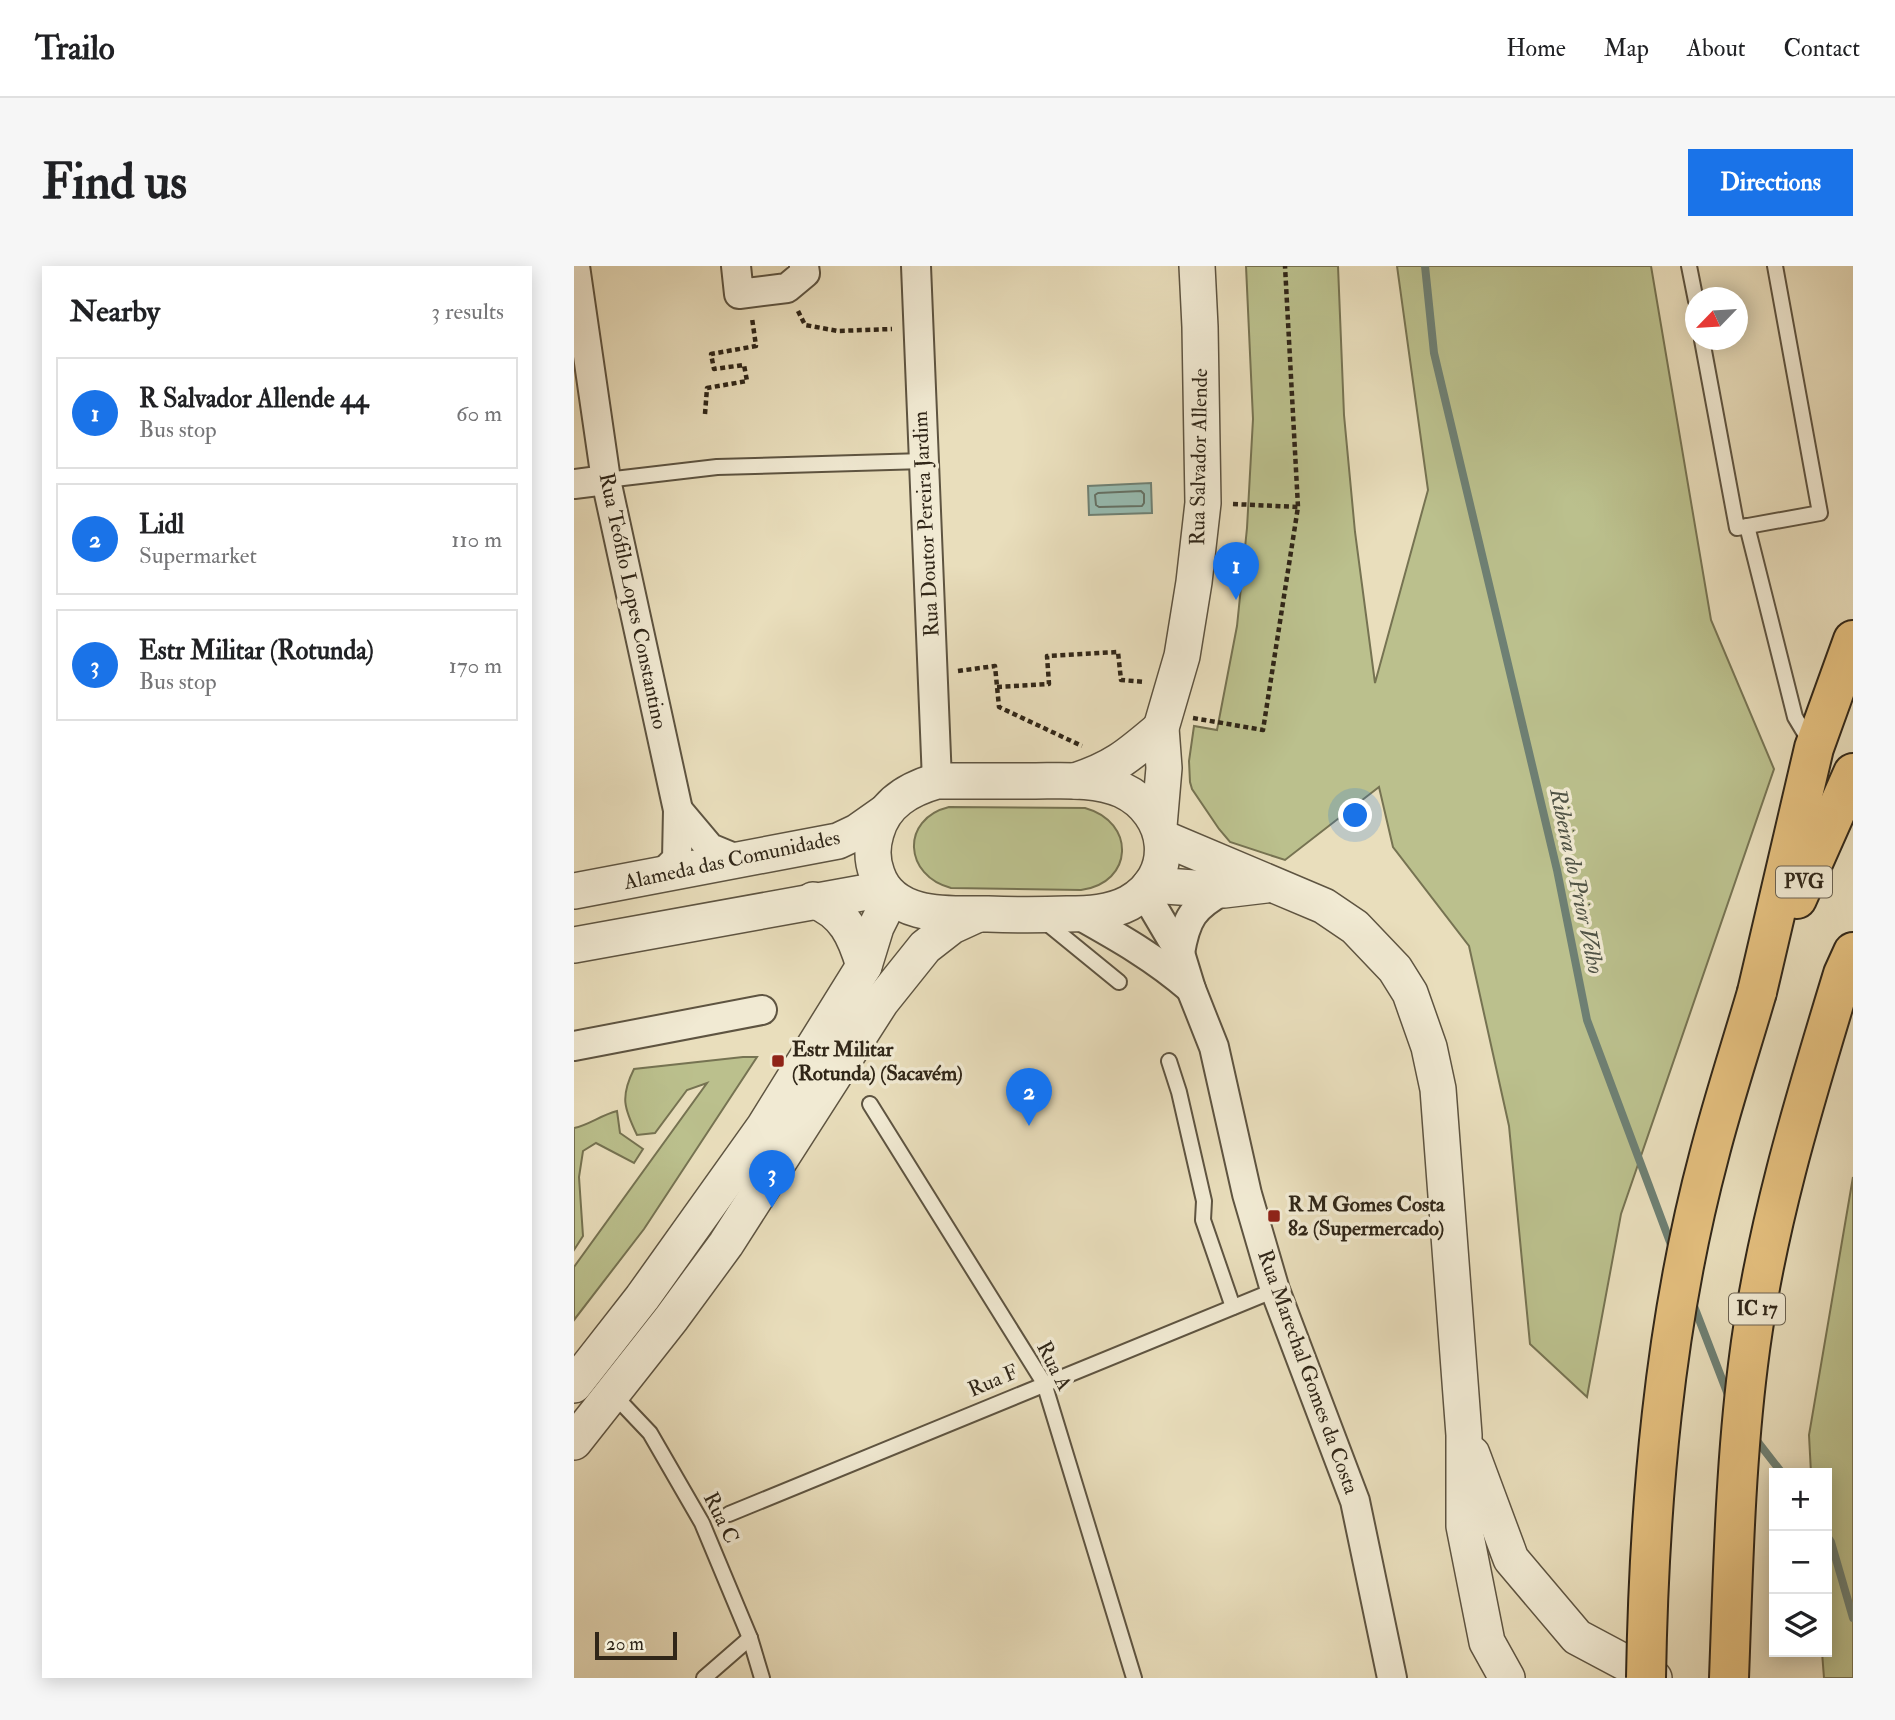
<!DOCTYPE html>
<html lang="en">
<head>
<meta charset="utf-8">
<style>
	:root { --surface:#fff; --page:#f6f6f6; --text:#202124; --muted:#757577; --line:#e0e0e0; --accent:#1a73e8 }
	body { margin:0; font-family:"IM FELL Double Pica",serif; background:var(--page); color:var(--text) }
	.controls { position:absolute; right:21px; bottom:21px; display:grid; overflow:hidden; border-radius:0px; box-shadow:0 4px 18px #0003 }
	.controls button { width:63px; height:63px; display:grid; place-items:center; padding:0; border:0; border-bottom:2px solid var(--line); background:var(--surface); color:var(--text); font:35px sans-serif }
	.compass { position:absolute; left:1111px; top:21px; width:63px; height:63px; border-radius:50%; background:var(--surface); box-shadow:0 4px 18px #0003; rotate:245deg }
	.scale { position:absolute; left:21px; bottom:18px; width:82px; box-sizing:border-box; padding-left:7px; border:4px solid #302618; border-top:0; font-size:19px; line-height:24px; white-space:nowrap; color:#302618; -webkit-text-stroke:5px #f1ead3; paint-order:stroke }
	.you { position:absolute; left:782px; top:550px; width:24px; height:24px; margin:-18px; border:5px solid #fff; border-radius:50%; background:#1a73e8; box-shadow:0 0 0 10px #1a73e833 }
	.badge { display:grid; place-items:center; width:46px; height:46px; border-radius:50%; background:var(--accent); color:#fff; font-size:23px; font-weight:700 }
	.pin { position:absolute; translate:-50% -58px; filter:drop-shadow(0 2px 4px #0008) }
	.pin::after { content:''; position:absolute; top:37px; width:24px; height:21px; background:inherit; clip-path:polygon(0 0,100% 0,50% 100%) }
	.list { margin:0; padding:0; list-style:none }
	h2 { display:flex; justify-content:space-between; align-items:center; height:91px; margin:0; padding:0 28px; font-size:30px }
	h2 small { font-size:23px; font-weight:400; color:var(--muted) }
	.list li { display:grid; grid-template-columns:46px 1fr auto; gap:21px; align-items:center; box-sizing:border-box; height:112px; margin:0 14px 14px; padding:0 14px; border:2px solid var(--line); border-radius:0px }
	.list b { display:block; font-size:26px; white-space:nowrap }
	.list p { margin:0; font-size:23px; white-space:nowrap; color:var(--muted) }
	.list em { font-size:23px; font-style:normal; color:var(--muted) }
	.icon { flex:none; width:38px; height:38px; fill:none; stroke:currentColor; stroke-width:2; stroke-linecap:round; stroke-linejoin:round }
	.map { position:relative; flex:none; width:1279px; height:1412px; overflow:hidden; border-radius:0px }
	header { display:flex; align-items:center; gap:42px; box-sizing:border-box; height:98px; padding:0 35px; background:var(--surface); border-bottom:2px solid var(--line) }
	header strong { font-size:33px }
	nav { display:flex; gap:38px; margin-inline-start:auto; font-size:24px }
	.intro { display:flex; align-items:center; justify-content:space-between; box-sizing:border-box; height:168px; padding:0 42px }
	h1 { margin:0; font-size:49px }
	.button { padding:18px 32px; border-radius:0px; background:var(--accent); color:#fff; font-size:24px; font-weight:700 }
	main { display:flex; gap:42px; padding:0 42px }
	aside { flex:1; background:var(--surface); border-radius:0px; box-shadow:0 4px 18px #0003 }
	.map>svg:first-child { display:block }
	.green { fill:#bbc08d; stroke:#767352; stroke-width:2 }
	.water { fill:#97bcb2; stroke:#6e8074; stroke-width:2 }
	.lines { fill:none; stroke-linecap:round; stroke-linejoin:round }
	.shore { stroke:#647165; stroke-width:2 }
	.stream { stroke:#6e8074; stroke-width:8 }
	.service-casing { stroke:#5e5441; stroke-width:18 }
	.minor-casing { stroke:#5e5441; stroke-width:32 }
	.tertiary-casing { stroke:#5e5441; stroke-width:38 }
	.trunk-casing { stroke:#302618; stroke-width:42 }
	.motorway-casing { stroke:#302618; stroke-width:42 }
	.path { stroke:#302618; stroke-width:4.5; stroke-dasharray:5 3.5; stroke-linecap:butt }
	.service { stroke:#f1ead3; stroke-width:14 }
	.minor { stroke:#f1ead3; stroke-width:28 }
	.tertiary { stroke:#f1ead3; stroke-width:35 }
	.trunk { stroke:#e4bf7e; stroke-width:38 }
	.motorway { stroke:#e4bf7e; stroke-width:38 }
	.trunk-bridge-casing { stroke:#302618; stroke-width:42; stroke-linecap:butt }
	.trunk-bridge { stroke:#e4bf7e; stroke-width:38 }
	.poi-dot { fill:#8f2418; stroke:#f1ead3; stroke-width:2.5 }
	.labels { text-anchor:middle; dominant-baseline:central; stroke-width:7; stroke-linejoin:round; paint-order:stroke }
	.shield { fill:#f1ead3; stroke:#6a6150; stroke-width:2 }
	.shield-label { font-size:19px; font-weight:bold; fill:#302618 }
	.street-label { font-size:21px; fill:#302618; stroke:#f1ead3 }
	.poi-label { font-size:21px; font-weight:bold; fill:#302618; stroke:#f1ead3; text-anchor:start }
	.water-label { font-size:23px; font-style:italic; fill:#4f5346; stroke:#f1ead3 }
</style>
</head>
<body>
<header>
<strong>Trailo</strong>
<nav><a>Home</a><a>Map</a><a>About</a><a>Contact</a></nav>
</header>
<div class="intro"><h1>Find us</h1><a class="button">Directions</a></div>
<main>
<aside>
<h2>Nearby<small>3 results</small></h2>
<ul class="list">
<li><span class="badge">1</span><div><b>R Salvador Allende 44</b><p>Bus stop</p></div><em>60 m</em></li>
<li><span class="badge">2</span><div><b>Lidl</b><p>Supermarket</p></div><em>110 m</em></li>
<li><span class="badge">3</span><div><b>Estr Militar (Rotunda)</b><p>Bus stop</p></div><em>170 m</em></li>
</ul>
</aside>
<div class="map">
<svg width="1279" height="1412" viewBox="0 0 1279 1412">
	<rect width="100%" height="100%" fill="#e9debc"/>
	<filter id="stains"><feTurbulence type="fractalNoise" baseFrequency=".00286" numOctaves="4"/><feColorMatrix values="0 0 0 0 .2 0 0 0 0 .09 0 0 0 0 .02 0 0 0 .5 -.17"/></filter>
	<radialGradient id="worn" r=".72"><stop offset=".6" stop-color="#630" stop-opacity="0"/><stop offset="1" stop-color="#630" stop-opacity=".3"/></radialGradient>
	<g class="green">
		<path d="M672,0H764L770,149L781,266L801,417L854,224L823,0H1077L1137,354L1200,503L1047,948L1013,1131L956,1078L935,860L895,680L819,581L805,521L711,594L656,576L645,563L618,523L616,516L615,495L620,460L643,464L663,360L673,262L679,153Z"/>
		<path d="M375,541L511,542C562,556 560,617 507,624L377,622C330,610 326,553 375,541Z"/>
		<path d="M169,791H183L70,963L0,1054V1001L133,817L113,824L81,867L63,869C50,842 46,831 60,803Z"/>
		<path d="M43,845L46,867L69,883L60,897L22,877L9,885L5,911L9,970L0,984V862C15,859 27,849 43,845Z"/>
		<path d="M1279,911V1412H1250L1248,1386H1253V1207H1237L1235,1169Z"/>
	</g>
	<path class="water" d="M577,217L578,247L515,249L514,220Z"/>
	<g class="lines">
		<path class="shore" d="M567,225L570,228V237L568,240L525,241L522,239L521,229L524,227Z"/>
		<g class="stream">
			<path d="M851,0L860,87L983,604L1013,754L1099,984"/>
			<path d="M1118,1035L1156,1134"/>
			<path d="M1180,1171L1208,1207"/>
			<path d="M1253,1270L1257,1276L1279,1352"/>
		</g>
		<g class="service-casing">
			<g id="service">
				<path d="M1115,0L1122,35"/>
				<path d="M1128,74L1163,262L1246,247L1201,0"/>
				<path d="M32,214L143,201L350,195"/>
				<path d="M1173,260L1221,451L1236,476"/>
				<path d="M469,654L545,716"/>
				<path d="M595,795L605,826L630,935L629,954L659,1041"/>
				<path d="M296,838L470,1117L560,1412"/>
				<path d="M39,1128L76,1167L128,1257L176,1372L188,1412"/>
				<path d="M155,1248L701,1024"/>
				<path d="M130,1412L176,1372"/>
			</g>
		</g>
		<g class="minor-casing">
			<g id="minor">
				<path d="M1,0L32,214L104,544L103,593L87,609"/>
				<path d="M162,0L165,28L213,22L231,7L230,0"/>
				<path d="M342,0L363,515"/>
				<path d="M0,218L32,214"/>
				<path d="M104,544L136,582L165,594"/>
				<path d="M570,626L606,687L617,723L640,781L673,928L701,1024L781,1235L818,1412"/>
				<path d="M503,648C544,671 580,691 617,723"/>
				<path d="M606,687C612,652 619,641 650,624"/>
				<path d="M0,780L188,744"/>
			</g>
		</g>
		<g class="tertiary-casing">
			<g id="tertiary">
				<path d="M363,515C395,515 427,515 459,515C487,515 521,512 548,524C597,547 604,610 555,637C536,647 514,648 493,648C467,649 440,649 414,648C376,648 318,653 303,608C298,595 298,580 302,567C310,537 335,523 363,515Z"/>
				<path d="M501,515C541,502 555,489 587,462"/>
				<path d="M585,560L590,502L587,462L608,390L620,316L629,237L626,61L623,0"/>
				<path d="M589,572L750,640L781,661L821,703L836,727L855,781L864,823L890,1169V1260L913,1376L933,1412"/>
				<path d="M576,619L650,624L692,619"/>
				<path d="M0,625L264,575L283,566L310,547"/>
				<path d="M239,634C271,646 281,670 290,700"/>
				<path d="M0,679L310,623"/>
				<path d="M0,1119L68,1032L190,861L290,700L302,661L317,631"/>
				<path d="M0,1176L97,1053L152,978L307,736L351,681L378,660L402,649"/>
				<path d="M898,1188L937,1293L1003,1371L1080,1412"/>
			</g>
		</g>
		<g class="trunk-casing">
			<path id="trunk" d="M1155,1412C1159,1308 1161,1203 1174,1099C1190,966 1230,836 1269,708L1279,686"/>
		</g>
		<g class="motorway-casing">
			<g id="motorway">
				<path d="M1223,633L1279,507"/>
				<path d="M1183,726L1240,482L1279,374"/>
			</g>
		</g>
		<g class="path">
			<path d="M224,45L231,59L264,65L318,63"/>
			<path d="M131,148L133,122L173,115L170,99L140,103L137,88L182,80L178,52"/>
			<path d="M659,238L724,241"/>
			<path d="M384,405L421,400L425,441L508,480"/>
			<path d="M423,421L475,418L473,390L544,386L547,414L571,416"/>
			<path d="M619,452L689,464L724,241L711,0"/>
		</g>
		<use href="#service" class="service"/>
		<use href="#minor" class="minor"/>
		<use href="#tertiary" class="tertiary"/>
		<use href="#trunk" class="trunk"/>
		<use href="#motorway" class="motorway"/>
		<g class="trunk-bridge-casing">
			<path id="trunk-bridge" d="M1072,1412C1075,1237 1090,1059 1135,890C1149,835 1167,781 1183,726"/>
		</g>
		<use href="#trunk-bridge" class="trunk-bridge"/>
	</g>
	<g class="poi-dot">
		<rect x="197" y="788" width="14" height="14" rx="3.5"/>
		<rect x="693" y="943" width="14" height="14" rx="3.5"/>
	</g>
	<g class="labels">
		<g class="shield">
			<rect x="1202" y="600.5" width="56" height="31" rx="5"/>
			<rect x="1155" y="1027.5" width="56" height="31" rx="5"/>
		</g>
		<g class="shield-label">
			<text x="1230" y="616">PVG</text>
			<text x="1183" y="1043">IC 17</text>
		</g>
		<g class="street-label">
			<text transform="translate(625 191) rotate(-89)">Rua Salvador Allende</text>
			<text transform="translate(352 258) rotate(-93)">Rua Doutor Pereira Jardim</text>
			<text transform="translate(59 335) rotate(78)">Rua Teófilo Lopes Constantino</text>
			<text transform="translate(158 594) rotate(-12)">Alameda das Comunidades</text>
			<text transform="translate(480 1100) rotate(63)">Rua A</text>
			<text transform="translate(734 1106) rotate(70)">Rua Marechal Gomes da Costa</text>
			<text transform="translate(419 1115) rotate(-23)">Rua F</text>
			<text transform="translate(147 1252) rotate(64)">Rua C</text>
		</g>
		<g class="poi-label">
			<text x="218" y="783">Estr Militar<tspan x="218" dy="24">(Rotunda) (Sacavém)</tspan></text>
			<text x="714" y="938">R M Gomes Costa<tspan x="714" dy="24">82 (Supermercado)</tspan></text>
		</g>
		<g class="water-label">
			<text transform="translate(1003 615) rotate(78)">Ribeira do Prior Velho</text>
		</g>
	</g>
	<rect width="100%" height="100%" filter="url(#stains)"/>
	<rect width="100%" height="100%" fill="url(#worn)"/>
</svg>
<div class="controls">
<button>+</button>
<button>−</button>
<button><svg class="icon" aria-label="layers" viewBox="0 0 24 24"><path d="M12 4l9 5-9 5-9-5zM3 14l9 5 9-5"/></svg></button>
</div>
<svg class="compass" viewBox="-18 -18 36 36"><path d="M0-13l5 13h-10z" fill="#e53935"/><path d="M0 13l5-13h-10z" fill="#757577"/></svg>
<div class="scale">20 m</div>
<div class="you"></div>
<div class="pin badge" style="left:662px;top:334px">1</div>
<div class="pin badge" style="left:455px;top:860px">2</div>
<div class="pin badge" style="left:198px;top:942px">3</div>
</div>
</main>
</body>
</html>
